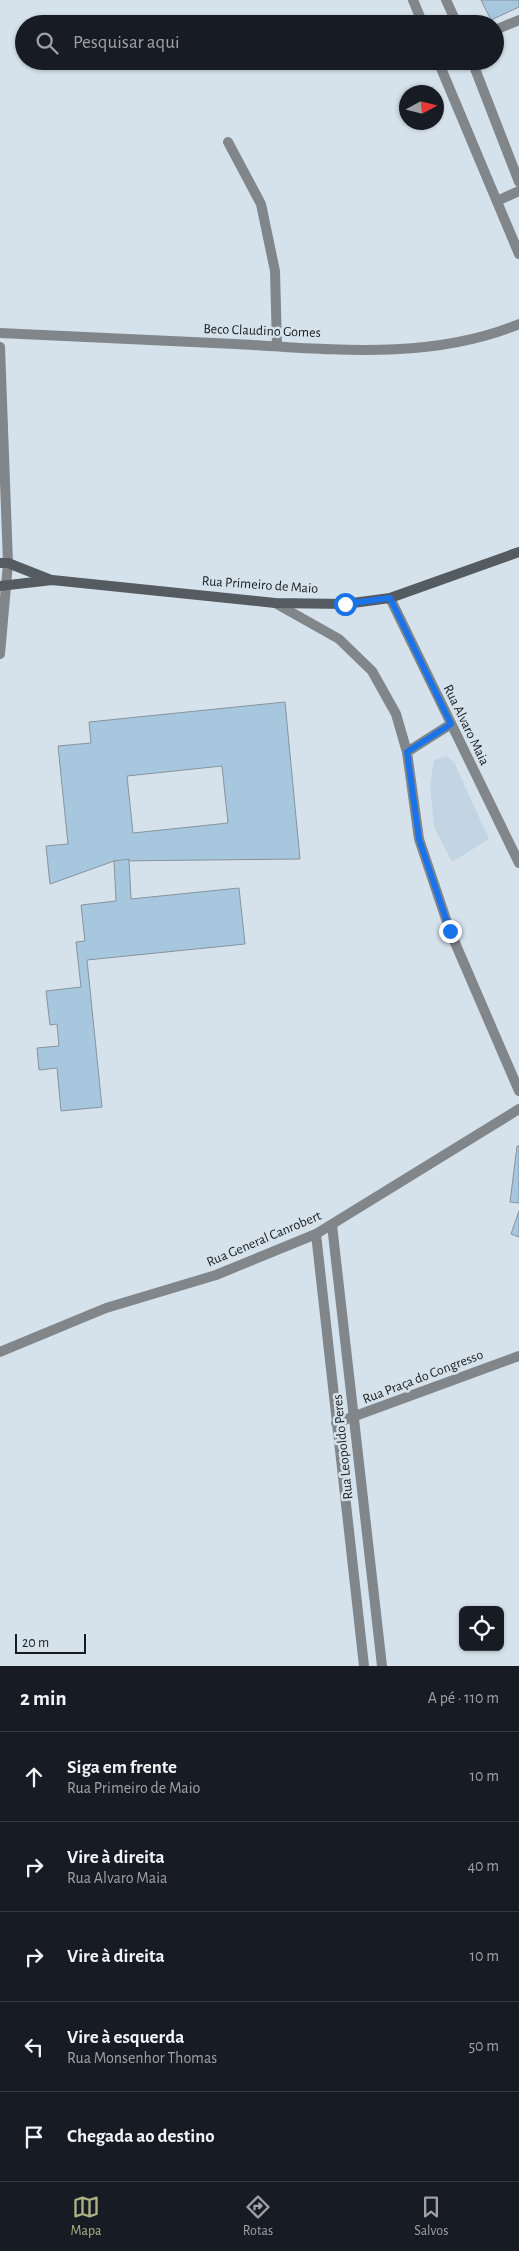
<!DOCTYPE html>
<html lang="pt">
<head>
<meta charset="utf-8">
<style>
	:root { --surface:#171b24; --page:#20242c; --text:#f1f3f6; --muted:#9ea1a6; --line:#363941; --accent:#aeb287 }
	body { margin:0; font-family:"Alegreya Sans",sans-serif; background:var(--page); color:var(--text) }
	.controls { position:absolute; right:15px; bottom:15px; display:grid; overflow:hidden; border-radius:8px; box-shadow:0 1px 4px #0004 }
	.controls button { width:45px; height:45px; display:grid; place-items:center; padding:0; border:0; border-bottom:1px solid var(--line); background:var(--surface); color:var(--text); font:25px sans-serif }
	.compass { position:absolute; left:399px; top:85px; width:45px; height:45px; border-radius:50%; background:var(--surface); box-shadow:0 1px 4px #0004; rotate:83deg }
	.scale { position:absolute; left:15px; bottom:12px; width:71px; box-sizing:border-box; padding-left:5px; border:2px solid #191d20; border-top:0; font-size:14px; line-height:18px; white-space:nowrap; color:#191d20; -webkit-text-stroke:4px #d6e2eb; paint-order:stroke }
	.stop { position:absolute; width:15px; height:15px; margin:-11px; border:4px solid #1a73e8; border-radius:50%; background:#fff }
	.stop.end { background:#1a73e8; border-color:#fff; box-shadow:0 1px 5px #0008 }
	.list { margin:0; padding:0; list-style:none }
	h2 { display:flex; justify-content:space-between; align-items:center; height:65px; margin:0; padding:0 20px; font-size:21px }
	h2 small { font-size:16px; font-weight:400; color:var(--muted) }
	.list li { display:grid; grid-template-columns:32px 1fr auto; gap:15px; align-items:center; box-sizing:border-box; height:90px; padding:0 20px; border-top:1px solid var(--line) }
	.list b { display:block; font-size:19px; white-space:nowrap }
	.list p { margin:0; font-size:16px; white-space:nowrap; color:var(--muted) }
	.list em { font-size:16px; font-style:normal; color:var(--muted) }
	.icon { flex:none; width:28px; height:28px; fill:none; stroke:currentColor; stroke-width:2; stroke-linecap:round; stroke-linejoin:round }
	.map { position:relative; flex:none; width:519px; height:1666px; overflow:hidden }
	.search { position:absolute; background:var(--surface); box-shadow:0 1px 4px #0004; left:15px; right:15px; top:15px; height:55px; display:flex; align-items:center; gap:12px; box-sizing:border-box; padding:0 18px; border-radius:28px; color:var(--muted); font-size:19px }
	.sheet { height:515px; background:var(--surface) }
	nav { display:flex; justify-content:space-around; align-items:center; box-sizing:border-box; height:70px; border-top:1px solid var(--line); background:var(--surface); font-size:14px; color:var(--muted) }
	nav a { display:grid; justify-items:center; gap:2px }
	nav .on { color:var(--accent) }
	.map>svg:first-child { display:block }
	.built { fill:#c3d5e3 }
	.building { fill:#a6c7de; stroke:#88939c; fill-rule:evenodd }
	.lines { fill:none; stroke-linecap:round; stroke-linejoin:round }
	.service { stroke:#81868a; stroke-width:10 }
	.minor { stroke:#81868a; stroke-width:10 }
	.tertiary { stroke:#81868a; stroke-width:10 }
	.secondary { stroke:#545b61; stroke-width:10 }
	.route { stroke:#1a73e8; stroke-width:6 }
	.labels { text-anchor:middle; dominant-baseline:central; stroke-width:5; stroke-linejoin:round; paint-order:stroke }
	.street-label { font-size:14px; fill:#191d20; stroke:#d6e2eb }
</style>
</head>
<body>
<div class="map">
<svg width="519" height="1666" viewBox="0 0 519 1666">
	<rect width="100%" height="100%" fill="#d6e2eb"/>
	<path class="built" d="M446,756L454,762L489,839L452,862L434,827L430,785L434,760Z"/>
	<g class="building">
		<path d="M481,0H519V7L491,20Z"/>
		<path d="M285,702L300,859L114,861L50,884L46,846L68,844L58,746L91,743L89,722ZM222,766L228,823L133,833L127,776Z"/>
		<path d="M129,859L131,899L239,888L245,944L87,960L102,1107L61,1111L57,1068L39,1070L37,1048L59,1046L57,1024L50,1025L46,991L81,987L76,942L85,941L81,905L116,901L114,861Z"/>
		<path d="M517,1146H519V1203L510,1202Z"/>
		<path d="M519,1211V1237L511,1234Z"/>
	</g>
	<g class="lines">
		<path class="service" d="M495,30L519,20"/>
		<g class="minor">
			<path d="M228,142L261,204L275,271L277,346"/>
			<path d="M497,201L519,191"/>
			<path d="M0,333C78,337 156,341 235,344C328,349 430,361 519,324"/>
			<path d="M390,598L519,863"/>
			<path d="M275,603L339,639L372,671L396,714L407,752L419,839L450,931L519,1091"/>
			<path d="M0,654L6,586"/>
			<path d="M407,752L451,724"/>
			<path d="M332,1225L382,1666"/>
			<path d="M316,1234L364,1666"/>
			<path d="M0,1352L106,1308L216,1275L316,1234L519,1109"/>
			<path d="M336,1423L519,1356"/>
		</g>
		<g class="tertiary">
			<path d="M413,0L423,24"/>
			<path d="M446,0L457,24"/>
			<path d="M438,61L519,254"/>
			<path d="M472,61L519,182"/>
			<path d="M0,347L8,563L6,586"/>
		</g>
		<g class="secondary">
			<path d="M0,563H8L51,580"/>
			<path d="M0,586L52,580L275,603L345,604L390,598L519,552"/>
		</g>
	</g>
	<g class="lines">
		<path class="route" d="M345,604L390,598L451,724L407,752L419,839L450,931"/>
	</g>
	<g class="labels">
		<g class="street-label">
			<text transform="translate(262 331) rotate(2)">Beco Claudino Gomes</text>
			<text transform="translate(260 585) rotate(4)">Rua Primeiro de Maio</text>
			<text transform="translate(466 725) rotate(64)">Rua Alvaro Maia</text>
			<text transform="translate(264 1239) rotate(-23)">Rua General Canrobert</text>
			<text transform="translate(423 1377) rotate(-21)">Rua Praça do Congresso</text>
			<text transform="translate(343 1447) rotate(-96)">Rua Leopoldo Peres</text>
		</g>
	</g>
</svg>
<div class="controls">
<button><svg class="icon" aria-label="locate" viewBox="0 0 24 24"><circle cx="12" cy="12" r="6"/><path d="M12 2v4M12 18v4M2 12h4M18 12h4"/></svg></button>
</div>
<svg class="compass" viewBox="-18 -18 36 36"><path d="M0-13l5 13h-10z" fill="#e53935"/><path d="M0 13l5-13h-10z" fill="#9ea1a6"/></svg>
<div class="scale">20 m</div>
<div class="stop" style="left:345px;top:604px"></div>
<div class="stop end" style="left:450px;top:931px"></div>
<div class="search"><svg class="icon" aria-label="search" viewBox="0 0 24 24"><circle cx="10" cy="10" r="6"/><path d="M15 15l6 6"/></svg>Pesquisar aqui</div>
</div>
<section class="sheet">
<h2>2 min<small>A pé · 110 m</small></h2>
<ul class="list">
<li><svg class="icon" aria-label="ahead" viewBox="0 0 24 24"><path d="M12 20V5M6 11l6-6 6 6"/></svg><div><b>Siga em frente</b><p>Rua Primeiro de Maio</p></div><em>10 m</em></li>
<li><svg class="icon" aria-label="right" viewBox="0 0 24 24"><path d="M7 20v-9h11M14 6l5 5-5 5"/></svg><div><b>Vire à direita</b><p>Rua Alvaro Maia</p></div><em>40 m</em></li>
<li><svg class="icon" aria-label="right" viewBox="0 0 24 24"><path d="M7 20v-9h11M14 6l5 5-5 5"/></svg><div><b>Vire à direita</b></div><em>10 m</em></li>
<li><svg class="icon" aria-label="left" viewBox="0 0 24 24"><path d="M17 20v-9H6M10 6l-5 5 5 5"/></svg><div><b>Vire à esquerda</b><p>Rua Monsenhor Thomas</p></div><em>50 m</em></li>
<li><svg class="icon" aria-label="arrive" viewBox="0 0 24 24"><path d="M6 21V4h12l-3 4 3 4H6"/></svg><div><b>Chegada ao destino</b></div></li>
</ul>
</section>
<nav>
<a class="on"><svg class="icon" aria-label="map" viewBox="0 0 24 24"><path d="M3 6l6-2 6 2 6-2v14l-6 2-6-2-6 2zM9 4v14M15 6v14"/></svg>Mapa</a>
<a><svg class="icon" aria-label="directions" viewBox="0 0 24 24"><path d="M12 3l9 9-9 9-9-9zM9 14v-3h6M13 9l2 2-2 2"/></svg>Rotas</a>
<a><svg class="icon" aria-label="saved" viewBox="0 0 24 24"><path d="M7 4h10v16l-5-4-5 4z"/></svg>Salvos</a>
</nav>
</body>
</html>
